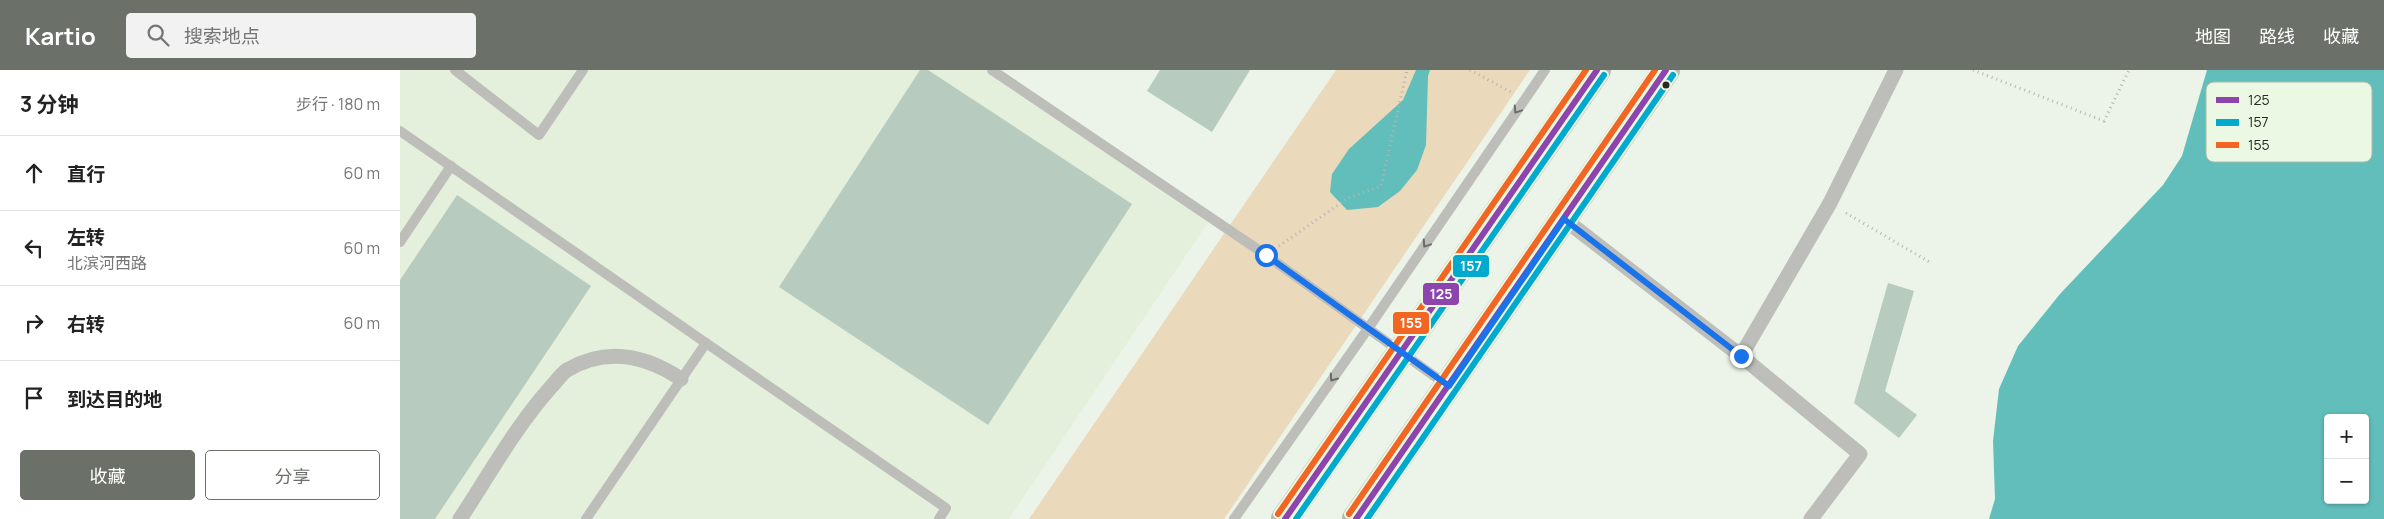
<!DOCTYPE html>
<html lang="zh">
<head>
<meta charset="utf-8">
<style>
	:root { --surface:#fff; --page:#f2f2f2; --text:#222; --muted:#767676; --line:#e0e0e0; --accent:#6b7168 }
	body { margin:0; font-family:Manrope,"Noto Sans SC",sans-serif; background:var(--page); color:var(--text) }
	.controls { position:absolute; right:15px; bottom:15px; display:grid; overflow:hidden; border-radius:5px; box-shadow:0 1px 4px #0004 }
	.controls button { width:45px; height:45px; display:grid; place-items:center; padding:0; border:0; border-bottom:1px solid var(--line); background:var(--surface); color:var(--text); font:25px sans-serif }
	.stop { position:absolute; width:15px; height:15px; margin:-11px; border:4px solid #1a73e8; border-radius:50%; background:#fff }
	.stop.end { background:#1a73e8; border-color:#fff; box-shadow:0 1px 5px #0008 }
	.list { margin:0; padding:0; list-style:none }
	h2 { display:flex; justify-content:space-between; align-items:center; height:65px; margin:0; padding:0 20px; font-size:21px }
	h2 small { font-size:16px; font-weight:400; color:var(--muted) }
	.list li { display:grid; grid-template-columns:32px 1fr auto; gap:15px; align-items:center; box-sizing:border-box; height:75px; padding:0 20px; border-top:1px solid var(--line) }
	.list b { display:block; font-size:19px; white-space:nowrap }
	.list p { margin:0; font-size:16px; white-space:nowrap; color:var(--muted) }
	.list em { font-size:16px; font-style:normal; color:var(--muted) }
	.actions { display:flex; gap:10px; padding:15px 20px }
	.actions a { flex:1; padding:11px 0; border:1px solid var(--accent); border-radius:5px; text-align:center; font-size:18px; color:var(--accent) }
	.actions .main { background:var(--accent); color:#fff }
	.icon { flex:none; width:28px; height:28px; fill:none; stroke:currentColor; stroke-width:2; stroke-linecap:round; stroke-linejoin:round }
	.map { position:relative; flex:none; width:1984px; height:449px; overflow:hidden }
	header { display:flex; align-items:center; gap:30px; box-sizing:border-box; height:70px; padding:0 25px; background:var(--accent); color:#fff }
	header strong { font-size:24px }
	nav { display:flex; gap:28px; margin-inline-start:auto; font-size:18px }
	.search { width:350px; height:45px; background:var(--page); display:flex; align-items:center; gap:12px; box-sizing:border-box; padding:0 18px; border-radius:5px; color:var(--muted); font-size:19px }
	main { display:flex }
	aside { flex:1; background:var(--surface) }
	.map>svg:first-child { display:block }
	.built { fill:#e4f0dc }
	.green { fill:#ead9ba }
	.water { fill:#61beba; fill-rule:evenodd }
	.building { fill:#b7cbbf }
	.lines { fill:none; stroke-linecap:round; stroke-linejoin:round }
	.path { stroke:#b4b6b2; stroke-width:3; stroke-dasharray:1 4; stroke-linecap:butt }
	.service { stroke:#bdbdb9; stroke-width:10 }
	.pedestrian { stroke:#bdbdb9; stroke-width:15 }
	.primary { stroke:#b5b7b1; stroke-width:28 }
	.bus-1-casing { stroke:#ebf8e3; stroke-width:10 }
	.bus-2-casing { stroke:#ebf8e3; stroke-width:10 }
	.bus-3-casing { stroke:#ebf8e3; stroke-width:10 }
	.bus-1 { stroke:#8e44ad; stroke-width:6 }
	.bus-2 { stroke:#00a9ce; stroke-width:6 }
	.bus-3 { stroke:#f26522; stroke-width:6 }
	.oneway { stroke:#6a6d66 }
	.route { stroke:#1a73e8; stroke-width:6 }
	.bus-dot { fill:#262b23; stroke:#ebf8e3; stroke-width:2 }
	.key { fill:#ebf8e3; stroke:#b0baa9; stroke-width:1 }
	.key-label { font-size:14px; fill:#262b23 }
	.line-badge { stroke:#ebf8e3; stroke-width:2 }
	.badge-label { font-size:14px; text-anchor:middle; font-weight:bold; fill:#fff }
</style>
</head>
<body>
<header>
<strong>Kartio</strong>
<div class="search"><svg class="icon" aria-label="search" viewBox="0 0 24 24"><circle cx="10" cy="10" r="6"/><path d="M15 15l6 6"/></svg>搜索地点</div>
<nav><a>地图</a><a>路线</a><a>收藏</a></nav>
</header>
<main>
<aside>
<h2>3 分钟<small>步行 · 180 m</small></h2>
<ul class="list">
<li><svg class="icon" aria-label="ahead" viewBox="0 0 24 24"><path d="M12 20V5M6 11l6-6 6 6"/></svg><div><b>直行</b></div><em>60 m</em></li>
<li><svg class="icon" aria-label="left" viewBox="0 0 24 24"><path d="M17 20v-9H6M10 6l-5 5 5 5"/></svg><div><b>左转</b><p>北滨河西路</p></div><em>60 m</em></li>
<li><svg class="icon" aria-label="right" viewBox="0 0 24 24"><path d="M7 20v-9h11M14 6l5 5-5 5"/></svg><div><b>右转</b></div><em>60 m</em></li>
<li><svg class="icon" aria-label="arrive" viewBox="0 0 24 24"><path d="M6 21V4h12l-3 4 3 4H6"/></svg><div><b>到达目的地</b></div></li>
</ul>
<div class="actions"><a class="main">收藏</a><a>分享</a></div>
</aside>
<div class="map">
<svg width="1984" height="449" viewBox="0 0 1984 449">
	<rect width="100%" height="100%" fill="#ecf3e8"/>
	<path class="built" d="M0,0H598L813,145L609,449H0Z"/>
	<path class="green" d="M936,0H1130L824,449H629Z"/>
	<g class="water">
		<path d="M1016,0H1030L1028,6L1026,75L1017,100L1000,121L978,137L947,140L930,122L932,104L949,79L1003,30Z"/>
		<path d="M1807,0H1984V449H1589L1595,429L1593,371L1599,319L1618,276L1660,224L1763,115L1782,86ZM1928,348H1965V430H1928Z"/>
	</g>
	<g class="building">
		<path d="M520,0H528L732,134L588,355L379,217Z"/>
		<path d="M760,0H850L812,62L747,21Z"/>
		<path d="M57,125L191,216L35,449H0V210Z"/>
		<path d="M1488,213L1514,221L1485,321L1517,345L1499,368L1454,333Z"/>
	</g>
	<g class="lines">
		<g class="path">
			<path d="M1070,0L1111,22"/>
			<path d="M1573,0L1704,51L1729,0"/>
			<path d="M1446,143L1531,193"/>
			<path d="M879,176L948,128L981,116L1007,0"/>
		</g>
		<g class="service">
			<path d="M55,0L139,65L183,0"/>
			<path d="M592,0L866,185L1048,316"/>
			<path d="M0,61L306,273"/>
			<path d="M0,172L51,96"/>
			<path d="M186,449L306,273L546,438L539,449"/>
			<path d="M834,449L967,260L1145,0"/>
		</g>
		<g class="pedestrian">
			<path d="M1164,149L1341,286L1430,133L1496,0"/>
			<path d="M1341,286L1460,384L1411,449"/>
			<path d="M60,449C89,405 116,356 151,317C156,312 161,304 167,300C206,277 245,285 281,309"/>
		</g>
		<g class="primary">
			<path d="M885,449L1197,0"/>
			<path d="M956,449L1266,0"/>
		</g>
		<g class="bus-1-casing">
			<g id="bus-1">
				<path d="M885,449L1197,0"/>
				<path d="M956,449L1266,0"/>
			</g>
		</g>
		<g class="bus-2-casing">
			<g id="bus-2">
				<path d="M896,449L1204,5"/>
				<path d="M967,449L1273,5"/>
			</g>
		</g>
		<g class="bus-3-casing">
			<g id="bus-3">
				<path d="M878,444L1186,0"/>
				<path d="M949,444L1255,0"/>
			</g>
		</g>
		<use href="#bus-1" class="bus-1"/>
		<use href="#bus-2" class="bus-2"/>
		<use href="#bus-3" class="bus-3"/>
	</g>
	<defs><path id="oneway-chevron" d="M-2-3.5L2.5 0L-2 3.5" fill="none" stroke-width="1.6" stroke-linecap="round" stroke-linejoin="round" transform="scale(1.25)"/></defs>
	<g class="oneway">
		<use href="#oneway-chevron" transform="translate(1117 40) rotate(124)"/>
		<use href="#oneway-chevron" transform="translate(1026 174) rotate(124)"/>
		<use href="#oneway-chevron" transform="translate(933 308) rotate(125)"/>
	</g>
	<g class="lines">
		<path class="route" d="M866,185L1049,316L1164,149L1341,286"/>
	</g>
	<circle class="bus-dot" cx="1266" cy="15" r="4.5"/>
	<rect x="1806" y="12" width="166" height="80" rx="8" class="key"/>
	<rect x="1816" y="27" width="23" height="6" fill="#8e44ad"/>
	<rect x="1816" y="49" width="23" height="7" fill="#00a9ce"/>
	<rect x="1816" y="72" width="23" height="6" fill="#f26522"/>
	<g class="key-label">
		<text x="1848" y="35">125</text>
		<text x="1848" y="57">157</text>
		<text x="1848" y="80">155</text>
	</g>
	<g class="line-badge">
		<rect x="1052" y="184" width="38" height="24" rx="5" fill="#00a9ce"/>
		<rect x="1022" y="212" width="38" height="24" rx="5" fill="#8e44ad"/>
		<rect x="992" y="241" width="38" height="24" rx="5" fill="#f26522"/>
	</g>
	<g class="badge-label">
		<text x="1071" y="201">157</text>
		<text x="1041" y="229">125</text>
		<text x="1011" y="258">155</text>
	</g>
</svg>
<div class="controls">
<button>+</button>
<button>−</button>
</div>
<div class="stop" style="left:866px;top:185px"></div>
<div class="stop end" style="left:1341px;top:286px"></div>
</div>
</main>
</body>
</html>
